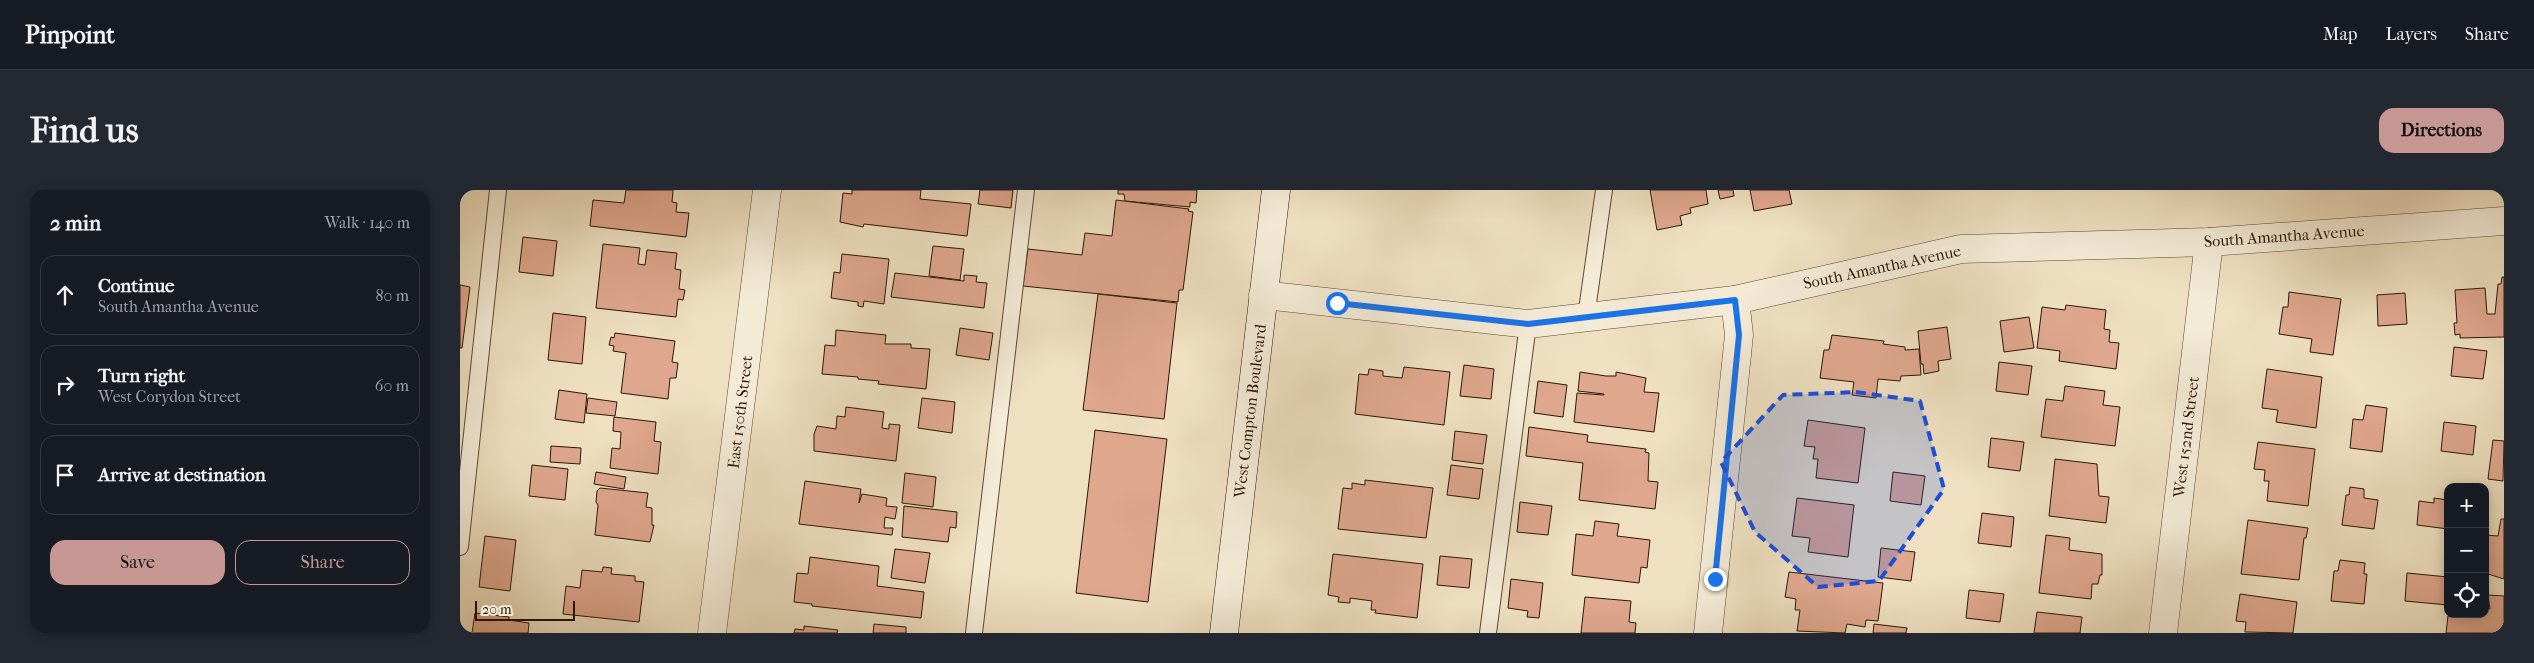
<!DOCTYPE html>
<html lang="en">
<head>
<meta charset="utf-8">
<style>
	:root { --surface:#171b24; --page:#242831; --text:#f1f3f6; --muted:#9ea1a6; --line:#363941; --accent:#c59692 }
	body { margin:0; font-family:"IM FELL French Canon",serif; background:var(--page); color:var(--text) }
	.controls { position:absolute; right:15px; bottom:15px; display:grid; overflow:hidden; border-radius:10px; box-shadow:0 2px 12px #0003 }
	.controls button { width:45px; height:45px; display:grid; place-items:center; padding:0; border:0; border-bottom:1px solid var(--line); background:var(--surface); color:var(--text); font:25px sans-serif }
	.scale { position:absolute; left:15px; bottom:12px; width:100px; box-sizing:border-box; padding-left:5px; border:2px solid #2a1706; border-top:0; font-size:14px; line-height:18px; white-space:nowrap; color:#2a1706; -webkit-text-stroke:4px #f4ebd7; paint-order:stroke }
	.stop { position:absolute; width:15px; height:15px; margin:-11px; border:4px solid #1a73e8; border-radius:50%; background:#fff }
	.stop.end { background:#1a73e8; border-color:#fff; box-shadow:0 1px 5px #0008 }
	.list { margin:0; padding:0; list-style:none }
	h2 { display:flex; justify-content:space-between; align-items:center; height:65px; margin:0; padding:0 20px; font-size:21px }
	h2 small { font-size:16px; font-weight:400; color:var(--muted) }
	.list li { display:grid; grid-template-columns:32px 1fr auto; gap:15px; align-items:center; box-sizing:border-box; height:80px; margin:0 10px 10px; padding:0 10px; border:1px solid var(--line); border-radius:15px }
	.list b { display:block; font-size:19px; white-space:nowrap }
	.list p { margin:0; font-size:16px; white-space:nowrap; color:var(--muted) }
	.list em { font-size:16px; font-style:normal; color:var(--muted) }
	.actions { display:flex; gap:10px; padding:15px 20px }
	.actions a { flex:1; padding:11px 0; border:1px solid var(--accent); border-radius:15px; text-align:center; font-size:18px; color:var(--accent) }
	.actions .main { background:var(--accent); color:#111 }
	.icon { flex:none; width:28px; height:28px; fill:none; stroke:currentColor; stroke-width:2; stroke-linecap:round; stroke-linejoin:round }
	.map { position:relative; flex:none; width:2044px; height:443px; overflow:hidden; border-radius:15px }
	header { display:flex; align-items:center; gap:30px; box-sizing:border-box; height:70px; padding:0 25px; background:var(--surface); border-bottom:1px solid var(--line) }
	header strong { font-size:24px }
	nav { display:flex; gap:28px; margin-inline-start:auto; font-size:18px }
	.intro { display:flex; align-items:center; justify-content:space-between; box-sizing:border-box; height:120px; padding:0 30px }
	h1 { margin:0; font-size:35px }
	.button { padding:12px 22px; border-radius:15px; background:var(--accent); color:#111; font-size:18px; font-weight:700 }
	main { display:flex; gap:30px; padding:0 30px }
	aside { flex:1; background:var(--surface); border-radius:15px; box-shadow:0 2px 12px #0003 }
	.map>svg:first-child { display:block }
	.building { fill:#dfa78e; stroke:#2a1706 }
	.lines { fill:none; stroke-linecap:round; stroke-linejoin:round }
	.lane-casing { stroke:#5b4935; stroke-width:18 }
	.street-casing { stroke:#5b4935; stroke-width:29 }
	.secondary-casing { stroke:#2a1706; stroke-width:29 }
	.lane { stroke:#f4ebd7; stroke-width:16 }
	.street { stroke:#f4ebd7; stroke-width:28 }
	.secondary { stroke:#f4ebd7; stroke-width:28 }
	.route { stroke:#1a73e8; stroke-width:6 }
	.marked { fill:#1d4ed8; fill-opacity:0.2; stroke:#1d4ed8; stroke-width:4; stroke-dasharray:10 6; stroke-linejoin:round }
	.labels { text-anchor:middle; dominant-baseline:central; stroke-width:4; stroke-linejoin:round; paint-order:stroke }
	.street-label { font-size:16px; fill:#2a1706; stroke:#f4ebd7 }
</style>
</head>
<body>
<header>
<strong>Pinpoint</strong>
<nav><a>Map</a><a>Layers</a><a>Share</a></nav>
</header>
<div class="intro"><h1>Find us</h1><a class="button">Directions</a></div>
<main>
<aside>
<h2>2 min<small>Walk · 140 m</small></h2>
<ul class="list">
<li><svg class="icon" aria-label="ahead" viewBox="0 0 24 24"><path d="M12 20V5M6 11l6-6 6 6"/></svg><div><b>Continue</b><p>South Amantha Avenue</p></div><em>80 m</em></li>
<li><svg class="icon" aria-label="right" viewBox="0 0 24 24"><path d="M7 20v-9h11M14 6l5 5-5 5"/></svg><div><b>Turn right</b><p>West Corydon Street</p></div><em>60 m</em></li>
<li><svg class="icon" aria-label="arrive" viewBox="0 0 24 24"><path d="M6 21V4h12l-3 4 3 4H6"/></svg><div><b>Arrive at destination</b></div></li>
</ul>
<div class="actions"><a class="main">Save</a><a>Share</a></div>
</aside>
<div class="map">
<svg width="2044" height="443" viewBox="0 0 2044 443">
	<rect width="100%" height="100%" fill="#eee0c1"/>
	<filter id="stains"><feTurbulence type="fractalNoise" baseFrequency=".004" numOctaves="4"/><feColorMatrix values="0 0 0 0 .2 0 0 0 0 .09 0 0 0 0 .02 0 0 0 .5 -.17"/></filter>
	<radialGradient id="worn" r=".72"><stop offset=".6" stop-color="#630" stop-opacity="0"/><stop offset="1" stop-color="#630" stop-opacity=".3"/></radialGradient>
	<g class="building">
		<path d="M166,0H213L212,12L217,13L216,22L229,23L226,47L130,36L133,10L164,13Z"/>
		<path d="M392,0H461L460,9L511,14L507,46L404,34L403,37L380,32L383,3L392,4Z"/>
		<path d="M520,0H553L551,18L518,14Z"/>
		<path d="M658,0H737L736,13L730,12V17L665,11L664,4H658Z"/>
		<path d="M1190,0H1246L1248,14L1230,18L1231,23L1220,26L1222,35L1197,40Z"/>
		<path d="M1258,0H1273L1274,6L1260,9Z"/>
		<path d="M1290,0H1329L1332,14L1294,21Z"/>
		<path d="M656,10L729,19L728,21L733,22L723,100H719L718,112L563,96L568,59L622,65L625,43L652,46Z"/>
		<path d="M63,47L97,51L93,86L59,82Z"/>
		<path d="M143,54L180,58L178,74L185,75L187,60L217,63L215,79L221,80L219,99L225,100L223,110L218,109L216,127L136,118Z"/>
		<path d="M473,56L504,59L500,90L469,86Z"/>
		<path d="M382,64L429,69L424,114L404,111L403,117L398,116V112L371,108L374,82L380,83Z"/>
		<path d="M435,83L504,91V85L517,86L516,92L527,93L524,118L431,107Z"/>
		<path d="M2042,87H2044V147L2000,148V144L1995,145L1994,133H1997L1995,100L2025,98L2027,124H2035L2038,94H2041Z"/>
		<path d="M0,95L10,97L2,158H0Z"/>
		<path d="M1829,102L1881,109L1873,165L1850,162L1852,149L1819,144L1823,117H1828Z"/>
		<path d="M1945,103L1947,134L1918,136L1917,105Z"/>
		<path d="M638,104L717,113L704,229L623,220Z"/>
		<path d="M1606,115L1646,120L1644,139L1650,140L1649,152L1659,153L1656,179L1599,171L1600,161L1577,158L1582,117L1605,120Z"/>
		<path d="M93,123L126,127L122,174L88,170Z"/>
		<path d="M1569,127L1574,158L1544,162L1540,131Z"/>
		<path d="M1487,137L1491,169L1478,171L1479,181L1464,184L1463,174H1461L1458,141Z"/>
		<path d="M500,138L533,143L529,170L496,165Z"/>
		<path d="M376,140L426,145L425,154H451V158L470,159L466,199L418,194L419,191L398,189V187L362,184L365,155L375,156Z"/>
		<path d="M155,143L215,151L212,172L218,173L216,188H210L208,209L161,203L166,163L153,161L154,156L149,155L151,147L154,148Z"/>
		<path d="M1372,145L1424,151L1423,154L1445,157V160L1459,159L1461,185L1441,186L1440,191L1418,189L1416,208L1392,205L1394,192L1360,188L1364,160H1369Z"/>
		<path d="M1994,157L2027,161L2023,189L1991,186Z"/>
		<path d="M1539,172L1572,176L1568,205L1536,201Z"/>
		<path d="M1004,175L1034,179L1031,209L1000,206Z"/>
		<path d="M944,177L990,182L984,235L895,224L899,184L908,185L909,179L923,181V186L942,188Z"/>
		<path d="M1807,179L1862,187L1856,238L1816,232L1818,220L1802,218Z"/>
		<path d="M1120,182L1146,186H1156V182L1186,188L1184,202L1199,203L1194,242L1114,232L1117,203L1144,205V204L1118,201Z"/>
		<path d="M1078,191L1107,195L1103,227L1074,223Z"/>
		<path d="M1605,196L1645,201L1643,215L1660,217L1655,256L1581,247L1586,209L1603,211Z"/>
		<path d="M99,200L127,204L124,233L95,229Z"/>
		<path d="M128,208L157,212L155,226L126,223Z"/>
		<path d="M462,208L495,212L492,243L458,238Z"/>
		<path d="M1906,215L1927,218L1922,262L1890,258L1893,229L1903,230Z"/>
		<path d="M386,217L424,222L422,238L429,239V234L440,235L436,271L354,261V244L357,236L376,239L377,226L385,227Z"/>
		<path d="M154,227L196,232L194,251L201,252L198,284L150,278L152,258L160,259L161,242L153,241Z"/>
		<path d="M1348,230L1405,238L1398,293L1356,288L1358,269H1353L1355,257L1344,256Z"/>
		<path d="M1984,232L2016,236L2013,265L1981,261Z"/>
		<path d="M1069,237L1128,245L1127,252L1186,259L1185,262L1189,263L1188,291L1198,292L1195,319L1119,310L1123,273L1066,266Z"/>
		<path d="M635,240L707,249L688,412L616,403Z"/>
		<path d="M995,241L1027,245L1023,274L992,270Z"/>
		<path d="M1531,248L1564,252L1560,281L1528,277Z"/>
		<path d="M2033,250L2044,251L2043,291L2028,289Z"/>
		<path d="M1798,252L1855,259L1848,316L1807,311L1809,291H1804L1805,280L1794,279Z"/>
		<path d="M91,256L121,258L120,274L90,272Z"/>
		<path d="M1595,269L1637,274L1639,306L1649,307L1646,333L1589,326Z"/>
		<path d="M72,275L108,279L105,310L69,306Z"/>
		<path d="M991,275L1023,279L1019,309L987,305Z"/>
		<path d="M136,282L166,287L164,299L134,294Z"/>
		<path d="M1433,282L1465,286L1461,315L1430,311Z"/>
		<path d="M445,283L476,287L473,317L442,313Z"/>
		<path d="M905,290L973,298L966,348L878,339L883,298L892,299V293L905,295Z"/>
		<path d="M345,291L401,299L399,313L402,304L427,308L426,316L437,317L435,329L425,327L424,338H433L432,345L339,334Z"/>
		<path d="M1890,297L1904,299V308L1918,310L1914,339L1882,335L1886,305H1889Z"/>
		<path d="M140,298L188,303L186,317L192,318V335H194L190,352L135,345L138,315L136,312L137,301Z"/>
		<path d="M1337,308L1394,315L1388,367L1348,362L1350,348L1332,346Z"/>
		<path d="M1974,308L1988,310V339L1957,335L1959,311L1974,313Z"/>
		<path d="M1060,312L1092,316L1088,345L1057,342Z"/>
		<path d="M444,316L497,322L496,338L490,337L488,352L442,347Z"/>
		<path d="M1522,323L1554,327L1551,357L1518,353Z"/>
		<path d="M2041,329H2044V389L2025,383V345L2038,346Z"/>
		<path d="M1788,330L1848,338L1846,348H1844L1839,390L1781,384Z"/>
		<path d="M1135,331L1159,334L1157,346L1190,350L1187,378L1181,377L1179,393L1112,385L1116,344L1133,346Z"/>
		<path d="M1586,345L1610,348L1609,360L1642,364V385H1640L1638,394H1632L1631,409L1579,403Z"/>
		<path d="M25,346L56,350L50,401L19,397Z"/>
		<path d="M1421,358L1455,362L1451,391L1418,387Z"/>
		<path d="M435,359L470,363L465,393L431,388Z"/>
		<path d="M873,364L963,374L957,428L915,423L916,420H911L912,411L890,408V413L878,412L879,407L868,405Z"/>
		<path d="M980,366L1012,369L1009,398L977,395Z"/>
		<path d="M350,367L419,376L417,396L464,402L461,428L352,416V414L334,412L337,383L348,384Z"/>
		<path d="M1880,370L1905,373L1904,384H1907L1904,414L1871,411L1874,381H1878Z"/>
		<path d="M143,377L152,378L151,384L175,386V391L184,392L179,432L103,424L106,396L120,398L122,380L142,382Z"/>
		<path d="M1329,382L1423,393L1418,431L1406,430L1405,437L1387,434L1385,443L1337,441L1340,420H1335L1336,409L1325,407Z"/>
		<path d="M1947,383L1988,387V415L1945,411Z"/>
		<path d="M1051,389L1083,393L1079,428L1067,427L1068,421L1048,418Z"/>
		<path d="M1509,400L1544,404L1540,432L1506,428Z"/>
		<path d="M1780,404L1837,412L1833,443L1785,442L1786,432L1776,431Z"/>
		<path d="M2028,405L2044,406V443H1986L1988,426L2002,427L2003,424H2025V419H2030Z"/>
		<path d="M1125,407L1171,411L1169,432L1176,433L1175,443H1121Z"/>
		<path d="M1577,422L1622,427L1620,443H1574Z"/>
		<path d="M15,423L49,427V430L69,433L68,443H12Z"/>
		<path d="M414,434L446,437V443H413Z"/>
		<path d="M1414,434L1447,438L1446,443H1413Z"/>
		<path d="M344,436L378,440L377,443H334L335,439L344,440Z"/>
	</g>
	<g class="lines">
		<g class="lane-casing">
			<g id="lane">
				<path d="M1126,127L1144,0"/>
				<path d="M0,357L38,0"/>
				<path d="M514,443L566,0"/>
				<path d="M1028,443L1068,134"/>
			</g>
		</g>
		<g class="street-casing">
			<g id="street">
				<path d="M803,105L1068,134L1275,110L1501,59L1749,52L2044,31"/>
				<path d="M252,443L307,0"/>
				<path d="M1248,443L1279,145L1275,110"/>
				<path d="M1703,443L1749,52"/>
			</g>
		</g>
		<g class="secondary-casing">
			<path id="secondary" d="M764,443L816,0"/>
		</g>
		<use href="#lane" class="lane"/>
		<use href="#street" class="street"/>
		<use href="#secondary" class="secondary"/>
	</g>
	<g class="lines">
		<path class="route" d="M877,113L1068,134L1275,110L1279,145L1255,389"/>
	</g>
	<path class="marked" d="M1396,202L1460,211L1484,299L1419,391L1358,397L1295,342L1261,272L1323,205Z"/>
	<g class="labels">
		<g class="street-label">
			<text transform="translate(1824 46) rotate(-4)">South Amantha Avenue</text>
			<text transform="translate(1422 77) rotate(-12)">South Amantha Avenue</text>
			<text transform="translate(790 221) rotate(-83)">West Compton Boulevard</text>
			<text transform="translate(280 222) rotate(-83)">East 150th Street</text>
			<text transform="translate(1726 247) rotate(-83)">West 152nd Street</text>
		</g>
	</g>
	<rect width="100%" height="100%" filter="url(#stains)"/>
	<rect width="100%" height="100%" fill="url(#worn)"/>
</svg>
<div class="controls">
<button>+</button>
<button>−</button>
<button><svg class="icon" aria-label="locate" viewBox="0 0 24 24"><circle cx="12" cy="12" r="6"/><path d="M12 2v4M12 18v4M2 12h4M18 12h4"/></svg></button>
</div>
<div class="scale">20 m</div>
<div class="stop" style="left:877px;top:113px"></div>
<div class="stop end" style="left:1255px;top:389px"></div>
</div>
</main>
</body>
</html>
